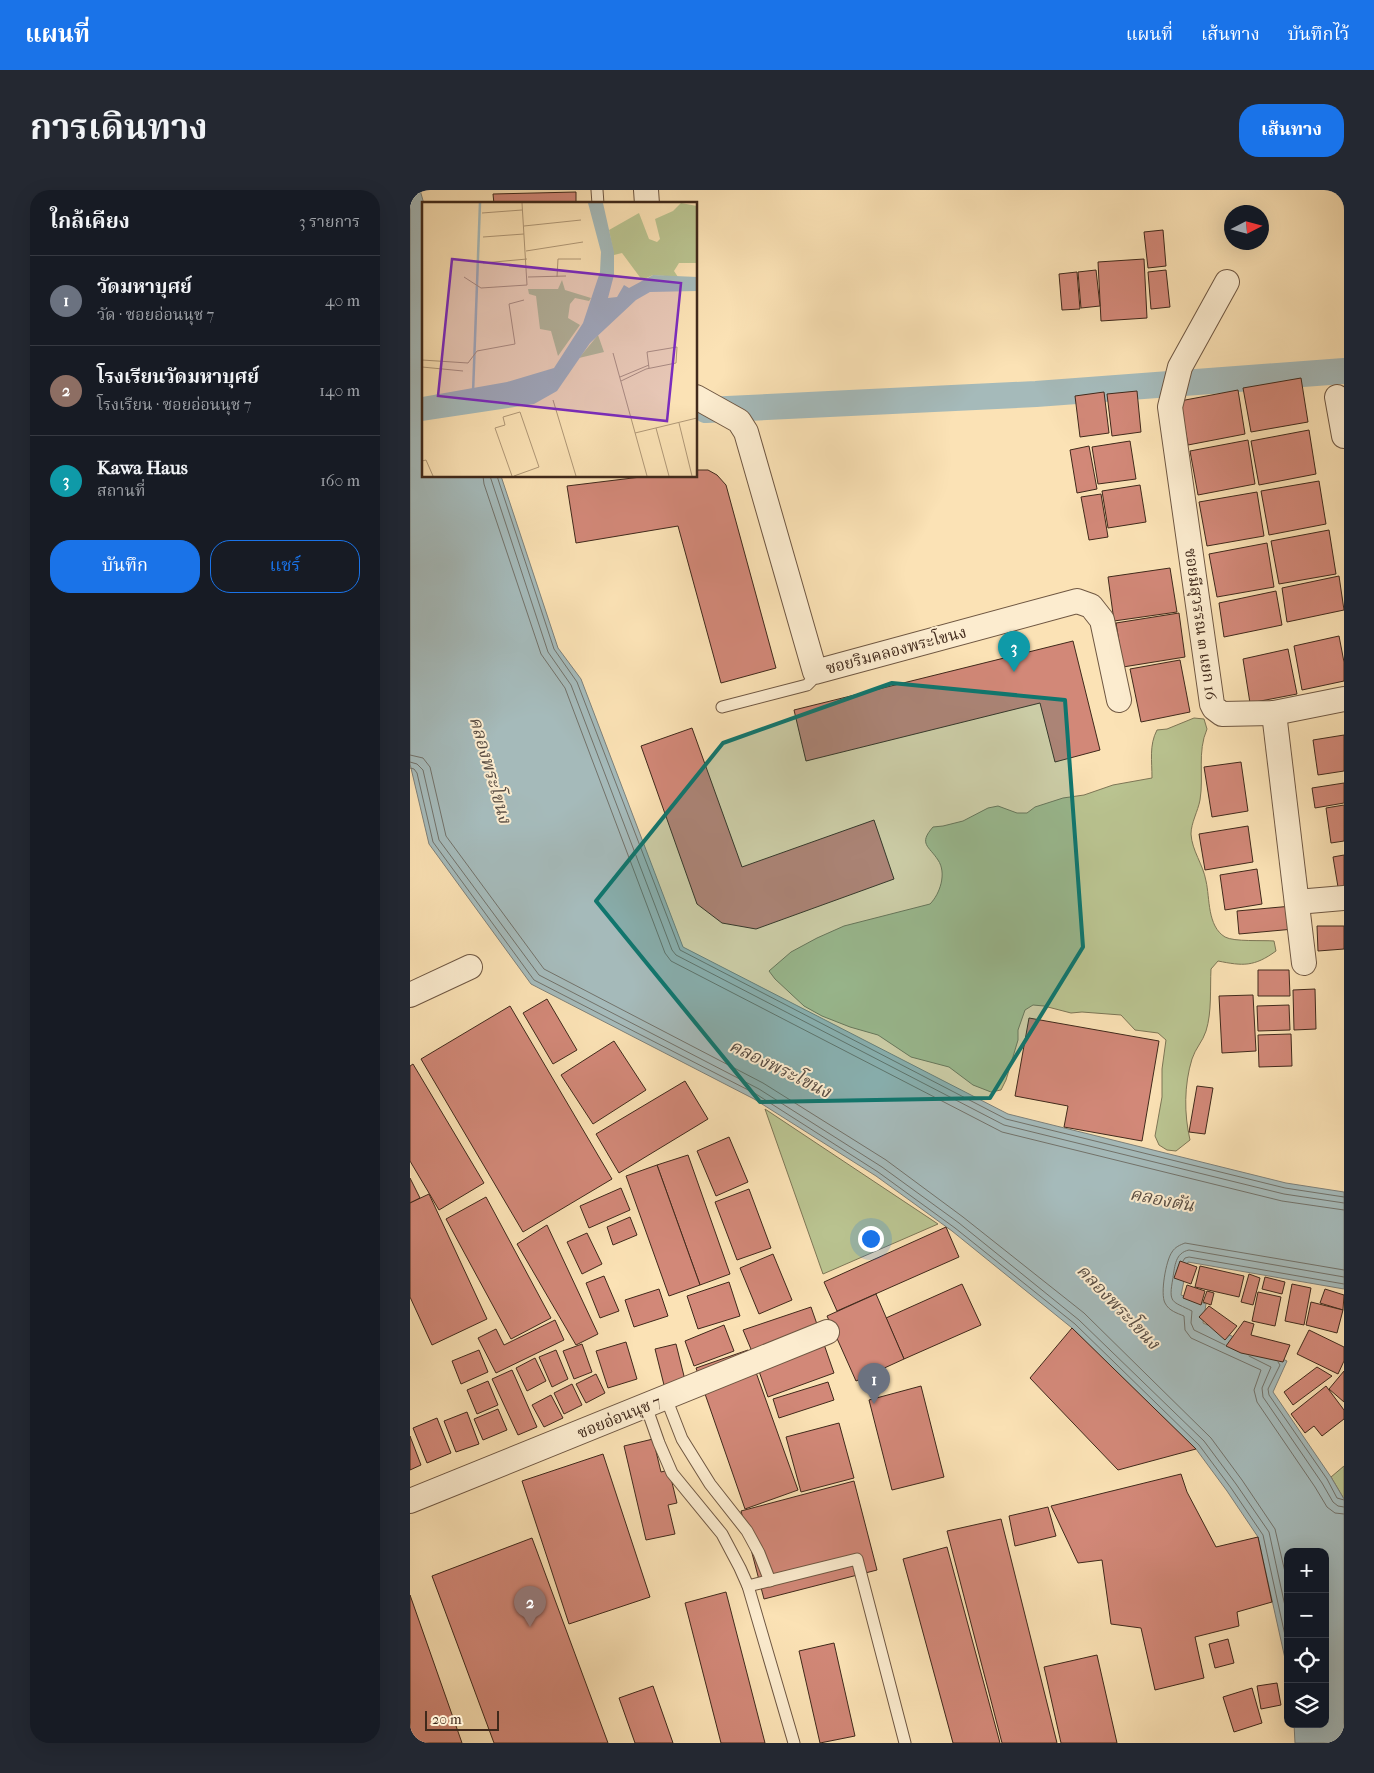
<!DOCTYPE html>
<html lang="th">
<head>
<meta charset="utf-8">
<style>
	:root { --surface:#171b24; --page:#242831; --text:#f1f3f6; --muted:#9ea1a6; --line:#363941; --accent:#1a73e8 }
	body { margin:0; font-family:"IM FELL French Canon","Noto Serif Thai",serif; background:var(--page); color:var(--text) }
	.controls { position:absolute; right:15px; bottom:15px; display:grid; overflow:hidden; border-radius:10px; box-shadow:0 5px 20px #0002 }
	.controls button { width:45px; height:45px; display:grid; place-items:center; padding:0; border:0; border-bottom:1px solid var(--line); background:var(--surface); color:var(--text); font:25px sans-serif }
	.compass { position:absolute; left:814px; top:15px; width:45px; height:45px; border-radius:50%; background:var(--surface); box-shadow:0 5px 20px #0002; rotate:84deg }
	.scale { position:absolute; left:15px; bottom:12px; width:74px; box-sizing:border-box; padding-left:5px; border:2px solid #40291b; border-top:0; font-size:14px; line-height:18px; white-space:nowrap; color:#40291b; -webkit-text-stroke:4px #fceccf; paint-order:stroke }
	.you { position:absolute; left:460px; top:1048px; width:18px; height:18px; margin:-12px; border:4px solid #fff; border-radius:50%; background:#1a73e8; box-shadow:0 0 0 8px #1a73e833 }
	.badge { display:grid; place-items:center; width:32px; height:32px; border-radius:50%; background:var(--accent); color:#fff; font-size:16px; font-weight:700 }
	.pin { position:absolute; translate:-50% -41px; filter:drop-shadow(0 1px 2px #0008) }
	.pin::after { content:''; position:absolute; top:26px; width:18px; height:15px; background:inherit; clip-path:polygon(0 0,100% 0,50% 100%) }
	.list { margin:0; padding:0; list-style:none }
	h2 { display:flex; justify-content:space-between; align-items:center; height:65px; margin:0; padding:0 20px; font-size:21px }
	h2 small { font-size:16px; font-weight:400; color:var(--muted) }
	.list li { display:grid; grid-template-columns:32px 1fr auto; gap:15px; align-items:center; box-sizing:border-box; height:90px; padding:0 20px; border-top:1px solid var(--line) }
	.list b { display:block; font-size:19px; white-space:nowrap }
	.list p { margin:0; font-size:16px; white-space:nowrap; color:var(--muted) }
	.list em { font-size:16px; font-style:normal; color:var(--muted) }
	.actions { display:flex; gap:10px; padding:15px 20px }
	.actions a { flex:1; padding:11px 0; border:1px solid var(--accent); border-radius:20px; text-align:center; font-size:18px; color:var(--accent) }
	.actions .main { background:var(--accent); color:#fff }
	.icon { flex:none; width:28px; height:28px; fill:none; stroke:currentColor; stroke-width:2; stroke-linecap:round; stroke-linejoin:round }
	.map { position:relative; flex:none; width:934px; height:1553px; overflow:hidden; border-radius:20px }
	header { display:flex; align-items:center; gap:30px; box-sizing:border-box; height:70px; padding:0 25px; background:var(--accent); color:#fff }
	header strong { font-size:24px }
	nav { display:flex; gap:28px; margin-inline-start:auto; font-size:18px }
	.intro { display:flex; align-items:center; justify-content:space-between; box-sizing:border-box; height:120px; padding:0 30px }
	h1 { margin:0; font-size:35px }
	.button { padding:12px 22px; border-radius:20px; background:var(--accent); color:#fff; font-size:18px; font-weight:700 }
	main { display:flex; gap:30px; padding:0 30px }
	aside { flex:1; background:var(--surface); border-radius:20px; box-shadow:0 5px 20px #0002 }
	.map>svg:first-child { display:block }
	.green { fill:#bac491; stroke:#7d7656 }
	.water { fill:#a5baba; stroke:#7d807a }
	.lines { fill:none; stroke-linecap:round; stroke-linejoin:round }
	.shore { stroke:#72726a; stroke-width:1 }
	.canal { stroke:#a5baba; stroke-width:26 }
	.building { fill:#d28878; stroke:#40291b }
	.lane-casing { stroke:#6f5742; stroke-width:13 }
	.street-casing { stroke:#6f5742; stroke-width:26 }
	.lane { stroke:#fceccf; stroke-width:11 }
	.street { stroke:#fceccf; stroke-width:24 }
	.marked { fill:#0f766e; fill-opacity:0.2; stroke:#0f766e; stroke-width:4; stroke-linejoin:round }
	.labels { text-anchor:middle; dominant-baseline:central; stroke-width:4; stroke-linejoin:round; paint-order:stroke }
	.street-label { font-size:16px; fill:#40291b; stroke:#fceccf }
	.water-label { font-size:18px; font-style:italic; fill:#594d43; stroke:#fceccf }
	.inset-river { fill:none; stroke:#a5baba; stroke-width:2.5 }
	.inset-road { fill:none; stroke:#b09877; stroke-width:1 }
	.view { fill:#7b2cbf; fill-opacity:0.15; stroke:#7b2cbf; stroke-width:2.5 }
	.inset-edge { fill:none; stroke:#40291b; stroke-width:2.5 }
</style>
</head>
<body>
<header>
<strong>แผนที่</strong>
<nav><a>แผนที่</a><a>เส้นทาง</a><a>บันทึกไว้</a></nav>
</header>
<div class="intro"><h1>การเดินทาง</h1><a class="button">เส้นทาง</a></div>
<main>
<aside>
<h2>ใกล้เคียง<small>3 รายการ</small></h2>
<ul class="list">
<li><span class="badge" style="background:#6b7280">1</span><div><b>วัดมหาบุศย์</b><p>วัด · ซอยอ่อนนุช 7</p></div><em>40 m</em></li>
<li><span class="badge" style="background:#8d6e63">2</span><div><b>โรงเรียนวัดมหาบุศย์</b><p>โรงเรียน · ซอยอ่อนนุช 7</p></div><em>140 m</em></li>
<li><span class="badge" style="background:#0f9aa8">3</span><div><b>Kawa Haus</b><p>สถานที่</p></div><em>160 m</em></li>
</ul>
<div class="actions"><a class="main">บันทึก</a><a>แชร์</a></div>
</aside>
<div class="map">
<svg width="934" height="1553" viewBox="0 0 934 1553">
	<rect width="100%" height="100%" fill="#fbe2b5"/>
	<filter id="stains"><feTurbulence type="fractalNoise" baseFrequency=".004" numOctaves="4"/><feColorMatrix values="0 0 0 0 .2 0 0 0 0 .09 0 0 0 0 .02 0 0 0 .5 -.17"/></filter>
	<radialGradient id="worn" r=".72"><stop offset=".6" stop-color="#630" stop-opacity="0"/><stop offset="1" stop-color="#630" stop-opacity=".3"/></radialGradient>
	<g class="green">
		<path d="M784,528L794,529L797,539C787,562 794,586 790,610C788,621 781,633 781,644C782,661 793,674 796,691C800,708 797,736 815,747C824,752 853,750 864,751L866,761C844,777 833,776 808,771L801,779C800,798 802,822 796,841C793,851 785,859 782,869C774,895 774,924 780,950L766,961L757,960L749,955L745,946L752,907V879L756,850L748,843L725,840L711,825L672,822L661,823L634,816L623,815L615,820L608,840V850L596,890L591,900L581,902L563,895L539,877L501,867L468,845L440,837L412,826L394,816L365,789L359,781L381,762L407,748L434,736L520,714C530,704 537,683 528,670C519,656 508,654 523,637L533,636L553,631L578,618L588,616L607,623H617L625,617L653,608L674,605L703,595L742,588C742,571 739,555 747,540L757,539Z"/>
		<path d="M355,919L528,1034L413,1084Z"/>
		<path d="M934,1276V1309L921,1287Z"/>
	</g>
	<path class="water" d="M0,0H10L14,14V286H91L148,458L171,489L273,757L598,924L876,993L934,1002V1099L778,1072L771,1105L796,1114L793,1133L877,1171L863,1202L921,1287L934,1309V1553H885L884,1534H915V1362H878V1482L848,1347L817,1301L786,1259L662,1138L542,1041L466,986L344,909L121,794L19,654L0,574Z"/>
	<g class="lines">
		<g class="shore">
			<path d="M73,286L74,294L131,464L155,498L255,763L261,771L592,942L872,1011L934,1020"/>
			<path d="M80,286L138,462L161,495L262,760L266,765L594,935L874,1004L934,1013"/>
			<path d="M87,286L144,459L167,492L270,760L596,929L875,998L934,1007"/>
			<path d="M0,565L13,568L20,577L36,646L134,779L353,893L476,970L553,1027L674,1123L801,1248L832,1290L865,1339L878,1395"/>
			<path d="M0,572L7,574L13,580L29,650L129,785L349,899L472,977L549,1033L669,1130L794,1251L826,1294L859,1342L878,1430"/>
			<path d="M0,578L4,579L7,583L23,652L124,790L346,904L468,982L545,1038L665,1134L789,1255L821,1298L853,1345L878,1459"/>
			<path d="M773,1071L775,1068L779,1067L934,1094"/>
			<path d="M934,1080L775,1053C770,1055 765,1057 762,1062C756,1070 750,1104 755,1113C759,1121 767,1123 774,1126L775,1140L781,1148L851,1180L844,1200L847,1212L905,1297L917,1317L925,1323L934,1324"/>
			<path d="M763,1087C765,1076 765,1063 779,1060L934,1087"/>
			<path d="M763,1088C758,1114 762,1111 782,1121L781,1133L784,1140L815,1155"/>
			<path d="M839,1166L861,1177L852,1198L853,1207L912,1293L923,1312L928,1316L934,1317"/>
			<path d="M868,1172L870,1175L858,1199L859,1205L917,1289L927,1308L934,1310"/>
		</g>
		<path class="canal" d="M296,220L626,204L934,181"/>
	</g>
	<g class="building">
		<path d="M166,2V14H84L83,4Z"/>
		<path d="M753,40L756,76L738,78L734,42Z"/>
		<path d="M734,69L737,128L691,131L688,72Z"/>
		<path d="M686,80L690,116L671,118L668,82Z"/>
		<path d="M756,80L760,117L741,119L738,82Z"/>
		<path d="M667,82L670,119L652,120L649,84Z"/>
		<path d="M891,188L898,232L841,242L833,198Z"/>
		<path d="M828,200L835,244L778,255L770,211Z"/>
		<path d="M727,201L731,242L702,246L697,204Z"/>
		<path d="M694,202L699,243L670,247L665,206Z"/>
		<path d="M899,240L906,284L849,295L841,251Z"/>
		<path d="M838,250L845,294L788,305L780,261Z"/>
		<path d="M720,251L726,289L688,294L682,257Z"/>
		<path d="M679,256L687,299L667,303L660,260Z"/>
		<path d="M286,280H298L307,285L316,295L366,478L311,493L268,336L166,353L157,296L239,286H286Z"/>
		<path d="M909,291L916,334L859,345L851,301Z"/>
		<path d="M730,295L736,332L698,338L692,301Z"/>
		<path d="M847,302L854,346L797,356L789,312Z"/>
		<path d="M691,304L698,347L679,350L671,307Z"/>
		<path d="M919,340L926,384L869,394L861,351Z"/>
		<path d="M857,353L864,397L807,407L799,364Z"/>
		<path d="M760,378L767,422L704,431L698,387Z"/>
		<path d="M929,386L934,420L877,432L872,398Z"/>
		<path d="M866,401L872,435L814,447L809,413Z"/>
		<path d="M769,423L775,467L713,477L706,433Z"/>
		<path d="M929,446L934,472V491L892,500L884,456Z"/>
		<path d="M663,451L690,560L645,572L630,513L396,571L384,520Z"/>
		<path d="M878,459L887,504L840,513L833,469Z"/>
		<path d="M770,470L780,522L731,532L720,479Z"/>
		<path d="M282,538L332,677L464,630L484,689L346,739L312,733L287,714L231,556Z"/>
		<path d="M934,545V581L908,585L903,550Z"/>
		<path d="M831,572L838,621L802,627L794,577Z"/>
		<path d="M934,593V613L905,618L902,598Z"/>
		<path d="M934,615V651L921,653L916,618Z"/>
		<path d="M838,636L843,672L795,680L789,644Z"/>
		<path d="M934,665V702L929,703L923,667Z"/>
		<path d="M847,679L852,714L815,720L810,685Z"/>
		<path d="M882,716L884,739L829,744L827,721Z"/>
		<path d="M907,736H934V759L908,761Z"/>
		<path d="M848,780H879L880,806H848Z"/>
		<path d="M905,799L906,839L884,840L883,800Z"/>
		<path d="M843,805L846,861L812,863L809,806Z"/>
		<path d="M137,809L167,860L143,874L113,823Z"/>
		<path d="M879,815L880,840L848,841L847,816Z"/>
		<path d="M100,816L202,989L113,1042L11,869Z"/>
		<path d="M619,828L749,851L732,951L654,937L658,916L605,906Z"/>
		<path d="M881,844L882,876L849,877L848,845Z"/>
		<path d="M204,851L236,900L183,934L151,885Z"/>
		<path d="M3,874L74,993L29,1020L0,971V876Z"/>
		<path d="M275,891L298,929L209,983L186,944Z"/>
		<path d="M787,896L803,898L795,944L779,942Z"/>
		<path d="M319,947L338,992L306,1006L287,961Z"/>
		<path d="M278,965L320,1084L290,1095L247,975Z"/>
		<path d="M247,975L290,1095L259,1106L216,986Z"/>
		<path d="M0,988L10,1008L0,1013Z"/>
		<path d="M211,998L220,1020L179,1038L170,1016Z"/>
		<path d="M339,999L361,1058L327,1070L305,1012Z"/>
		<path d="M19,1004L77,1129L22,1155L0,1107V1013Z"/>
		<path d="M76,1007L141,1128L101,1149L36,1029Z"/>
		<path d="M220,1027L227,1045L203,1055L197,1037Z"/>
		<path d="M137,1035L188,1144L166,1155L107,1054Z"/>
		<path d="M536,1037L549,1067L427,1121L414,1092Z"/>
		<path d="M177,1043L192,1074L172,1084L157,1052Z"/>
		<path d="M363,1064L382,1110L349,1124L330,1078Z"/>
		<path d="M770,1071L787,1077L781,1094L764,1088Z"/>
		<path d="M790,1076L834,1086L829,1107L785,1097Z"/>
		<path d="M839,1084L850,1088L843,1115L831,1112Z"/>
		<path d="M194,1086L209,1121L190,1128L176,1093Z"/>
		<path d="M855,1087L875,1092L872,1104L852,1099Z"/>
		<path d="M319,1092L330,1126L288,1139L277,1106Z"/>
		<path d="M552,1094L571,1135L494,1169L476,1128Z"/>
		<path d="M882,1094L901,1098L894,1135L875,1131Z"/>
		<path d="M777,1095L795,1101L791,1115L773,1108Z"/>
		<path d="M249,1099L258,1126L224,1137L215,1110Z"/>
		<path d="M915,1099L934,1105L933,1120L910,1113Z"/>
		<path d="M797,1101L804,1103L801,1115L793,1112Z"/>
		<path d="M848,1102L871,1107L865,1136L842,1131Z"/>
		<path d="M466,1104L494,1169L446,1191L417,1126Z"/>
		<path d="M901,1112L933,1120L927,1143L896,1135Z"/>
		<path d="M799,1116L827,1136L815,1150L789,1127Z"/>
		<path d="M401,1117L409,1140L343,1164L333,1140Z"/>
		<path d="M145,1130L154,1150L86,1183L68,1148L86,1139L94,1155Z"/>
		<path d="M834,1131L844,1134L841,1145L880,1155L873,1172L831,1163L816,1156Z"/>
		<path d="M314,1135L324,1161L284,1176L275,1151Z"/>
		<path d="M662,1138L786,1259L708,1280L620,1188Z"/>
		<path d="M409,1140L424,1183L358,1207L343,1164Z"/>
		<path d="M899,1140L934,1157V1171L928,1184L887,1164Z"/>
		<path d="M216,1152L227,1189L198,1198L186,1161Z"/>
		<path d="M172,1154L182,1182L164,1189L153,1161Z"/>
		<path d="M266,1154L275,1190L254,1195L245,1159Z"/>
		<path d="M69,1160L78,1182L51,1194L42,1171Z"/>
		<path d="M146,1160L158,1189L142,1197L129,1167Z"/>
		<path d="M338,1160L388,1300L335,1319L286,1178Z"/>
		<path d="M125,1168L136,1191L117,1201L106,1178Z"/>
		<path d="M907,1177L922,1186L883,1215L874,1202Z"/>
		<path d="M102,1180L127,1237L108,1245L82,1189Z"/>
		<path d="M934,1181V1212L919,1199Z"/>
		<path d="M186,1184L195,1203L176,1213L166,1194Z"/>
		<path d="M78,1191L88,1215L67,1224L57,1200Z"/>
		<path d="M418,1192L424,1210L369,1228L363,1209Z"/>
		<path d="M162,1194L172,1215L154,1224L144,1203Z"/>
		<path d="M511,1196L534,1287L482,1300L459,1210Z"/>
		<path d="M916,1196L934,1220V1229L912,1246L904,1236L895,1243L881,1224Z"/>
		<path d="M141,1205L153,1228L134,1237L122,1215Z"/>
		<path d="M88,1219L97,1240L73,1250L64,1229Z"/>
		<path d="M57,1222L69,1254L46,1262L34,1231Z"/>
		<path d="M27,1228L41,1263L17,1273L3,1238Z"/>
		<path d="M429,1233L444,1288L391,1302L376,1247Z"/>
		<path d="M0,1246L11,1275L0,1280Z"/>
		<path d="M243,1249L251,1282L259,1280L267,1313L258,1315L265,1344L236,1350L214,1256Z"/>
		<path d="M193,1264L240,1407L159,1434L112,1291Z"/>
		<path d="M771,1284L777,1302L806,1357L848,1347L862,1412L827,1422L829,1436L785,1447L794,1488L745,1500L731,1438L701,1434L692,1370L668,1373L641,1316Z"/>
		<path d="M444,1291L467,1380L354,1409L331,1321Z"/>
		<path d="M638,1317L646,1346L605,1356L599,1326Z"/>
		<path d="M591,1329L647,1553H592L537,1341Z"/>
		<path d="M122,1348L198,1553H84L22,1386Z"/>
		<path d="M537,1357L590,1553H543L493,1369Z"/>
		<path d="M316,1402L355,1553H311L275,1413Z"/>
		<path d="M0,1405L52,1553H0Z"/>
		<path d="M818,1449L824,1473L805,1478L799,1454Z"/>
		<path d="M424,1453L445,1546L410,1553L389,1461Z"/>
		<path d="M687,1465L707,1553H651L634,1477Z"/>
		<path d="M867,1493L871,1515L851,1519L847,1496Z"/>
		<path d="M243,1496L263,1553H225L209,1508Z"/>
		<path d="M842,1498L852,1533L824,1542L813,1507Z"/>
	</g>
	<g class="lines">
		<g class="lane-casing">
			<g id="lane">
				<path d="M187,0L188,14"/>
				<path d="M312,517L397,495L401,491L405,482"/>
				<path d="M256,1208L272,1249L300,1294L337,1341L349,1363L360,1391"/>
				<path d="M236,1216L249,1253L262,1283L312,1344L330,1378L338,1396L384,1553"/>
				<path d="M338,1396L447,1369L495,1553"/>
			</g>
		</g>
		<g class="street-casing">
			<g id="street">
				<path d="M236,0L237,14"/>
				<path d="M817,92L770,177L760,217L802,514L804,518L812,524L864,523L934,509"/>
				<path d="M286,207L329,231L336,242L405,482L667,411L681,416L692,430L709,510"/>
				<path d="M927,207L934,246"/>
				<path d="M864,523L894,773"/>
				<path d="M887,712L934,708"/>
				<path d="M0,805L60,777"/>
				<path d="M0,1311L417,1142"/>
			</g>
		</g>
		<use href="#lane" class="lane"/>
		<use href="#street" class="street"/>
	</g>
	<path class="marked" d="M482,493L655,510L673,757L580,908L350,912L186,711L313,553Z"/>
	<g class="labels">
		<g class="street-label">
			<text transform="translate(791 434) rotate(82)">ซอยมีสุวรรณ ๓ แยก 16</text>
			<text transform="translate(486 460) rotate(-15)">ซอยริมคลองพระโขนง</text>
			<text transform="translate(209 1227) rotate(-22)">ซอยอ่อนนุช 7</text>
		</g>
		<g class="water-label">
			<text transform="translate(80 580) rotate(74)">คลองพระโขนง</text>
			<text transform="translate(370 879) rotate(26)">คลองพระโขนง</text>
			<text transform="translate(752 1010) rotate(11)">คลองตัน</text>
			<text transform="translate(708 1117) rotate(46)">คลองพระโขนง</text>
		</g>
	</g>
	<g transform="translate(12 12)">
		<rect width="275" height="275" fill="#fbe2b5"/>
		<path d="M259,1L275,4V61H257L252,69L256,75L231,73L220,78L200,51L192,53L187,28L217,11L227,37L235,40L238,37L233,17L251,9ZM140,78L143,88L169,96L167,99L153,96L148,102L146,116L158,123L136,154L129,129L118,127L114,94L107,92L106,87H136ZM176,133L182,150L157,156Z" fill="#bac491"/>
		<path d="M166,1H181L192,50V73L186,96L195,95L202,83L207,86L231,73L275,75V89L228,90L214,98L168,141L135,189L112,202L0,219V195L85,180L132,166L161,121L178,70L179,50Z" fill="#a5baba"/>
		<path class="inset-river" d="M51,191L58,1"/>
		<path class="inset-road" d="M60,11L100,8M102,24L159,18M61,35L102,32M104,49L161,40M61,61L105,57M42,75L59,86L105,83L100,1M106,75L144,74M135,75L136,57H159M191,151L225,274M0,158L46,161L55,149L93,142L87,102L102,98M0,165L41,169M198,175L227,163M199,179L224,167L254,161L255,145L225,150L227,166M131,198L154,274M257,221L270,274M234,226L247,274M213,231L275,216M0,259L4,258L11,274M90,274L73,226L83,223L81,215L98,210L117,265L92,274"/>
		<path class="view" d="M30,57L259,81L245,219L16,194Z"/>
		<rect width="275" height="275" class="inset-edge"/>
	</g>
	<rect width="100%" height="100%" filter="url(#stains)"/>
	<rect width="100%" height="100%" fill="url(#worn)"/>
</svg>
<div class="controls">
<button>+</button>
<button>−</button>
<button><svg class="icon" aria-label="locate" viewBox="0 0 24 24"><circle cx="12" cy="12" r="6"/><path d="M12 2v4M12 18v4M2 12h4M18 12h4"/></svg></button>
<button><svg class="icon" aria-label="layers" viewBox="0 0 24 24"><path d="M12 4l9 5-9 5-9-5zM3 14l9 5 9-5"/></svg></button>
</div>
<svg class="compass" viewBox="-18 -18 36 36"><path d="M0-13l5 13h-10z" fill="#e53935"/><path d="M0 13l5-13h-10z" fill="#9ea1a6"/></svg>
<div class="scale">20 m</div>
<div class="you"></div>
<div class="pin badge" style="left:464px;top:1214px;background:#6b7280">1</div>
<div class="pin badge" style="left:120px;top:1437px;background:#8d6e63">2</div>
<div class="pin badge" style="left:604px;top:482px;background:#0f9aa8">3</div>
</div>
</main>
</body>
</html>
